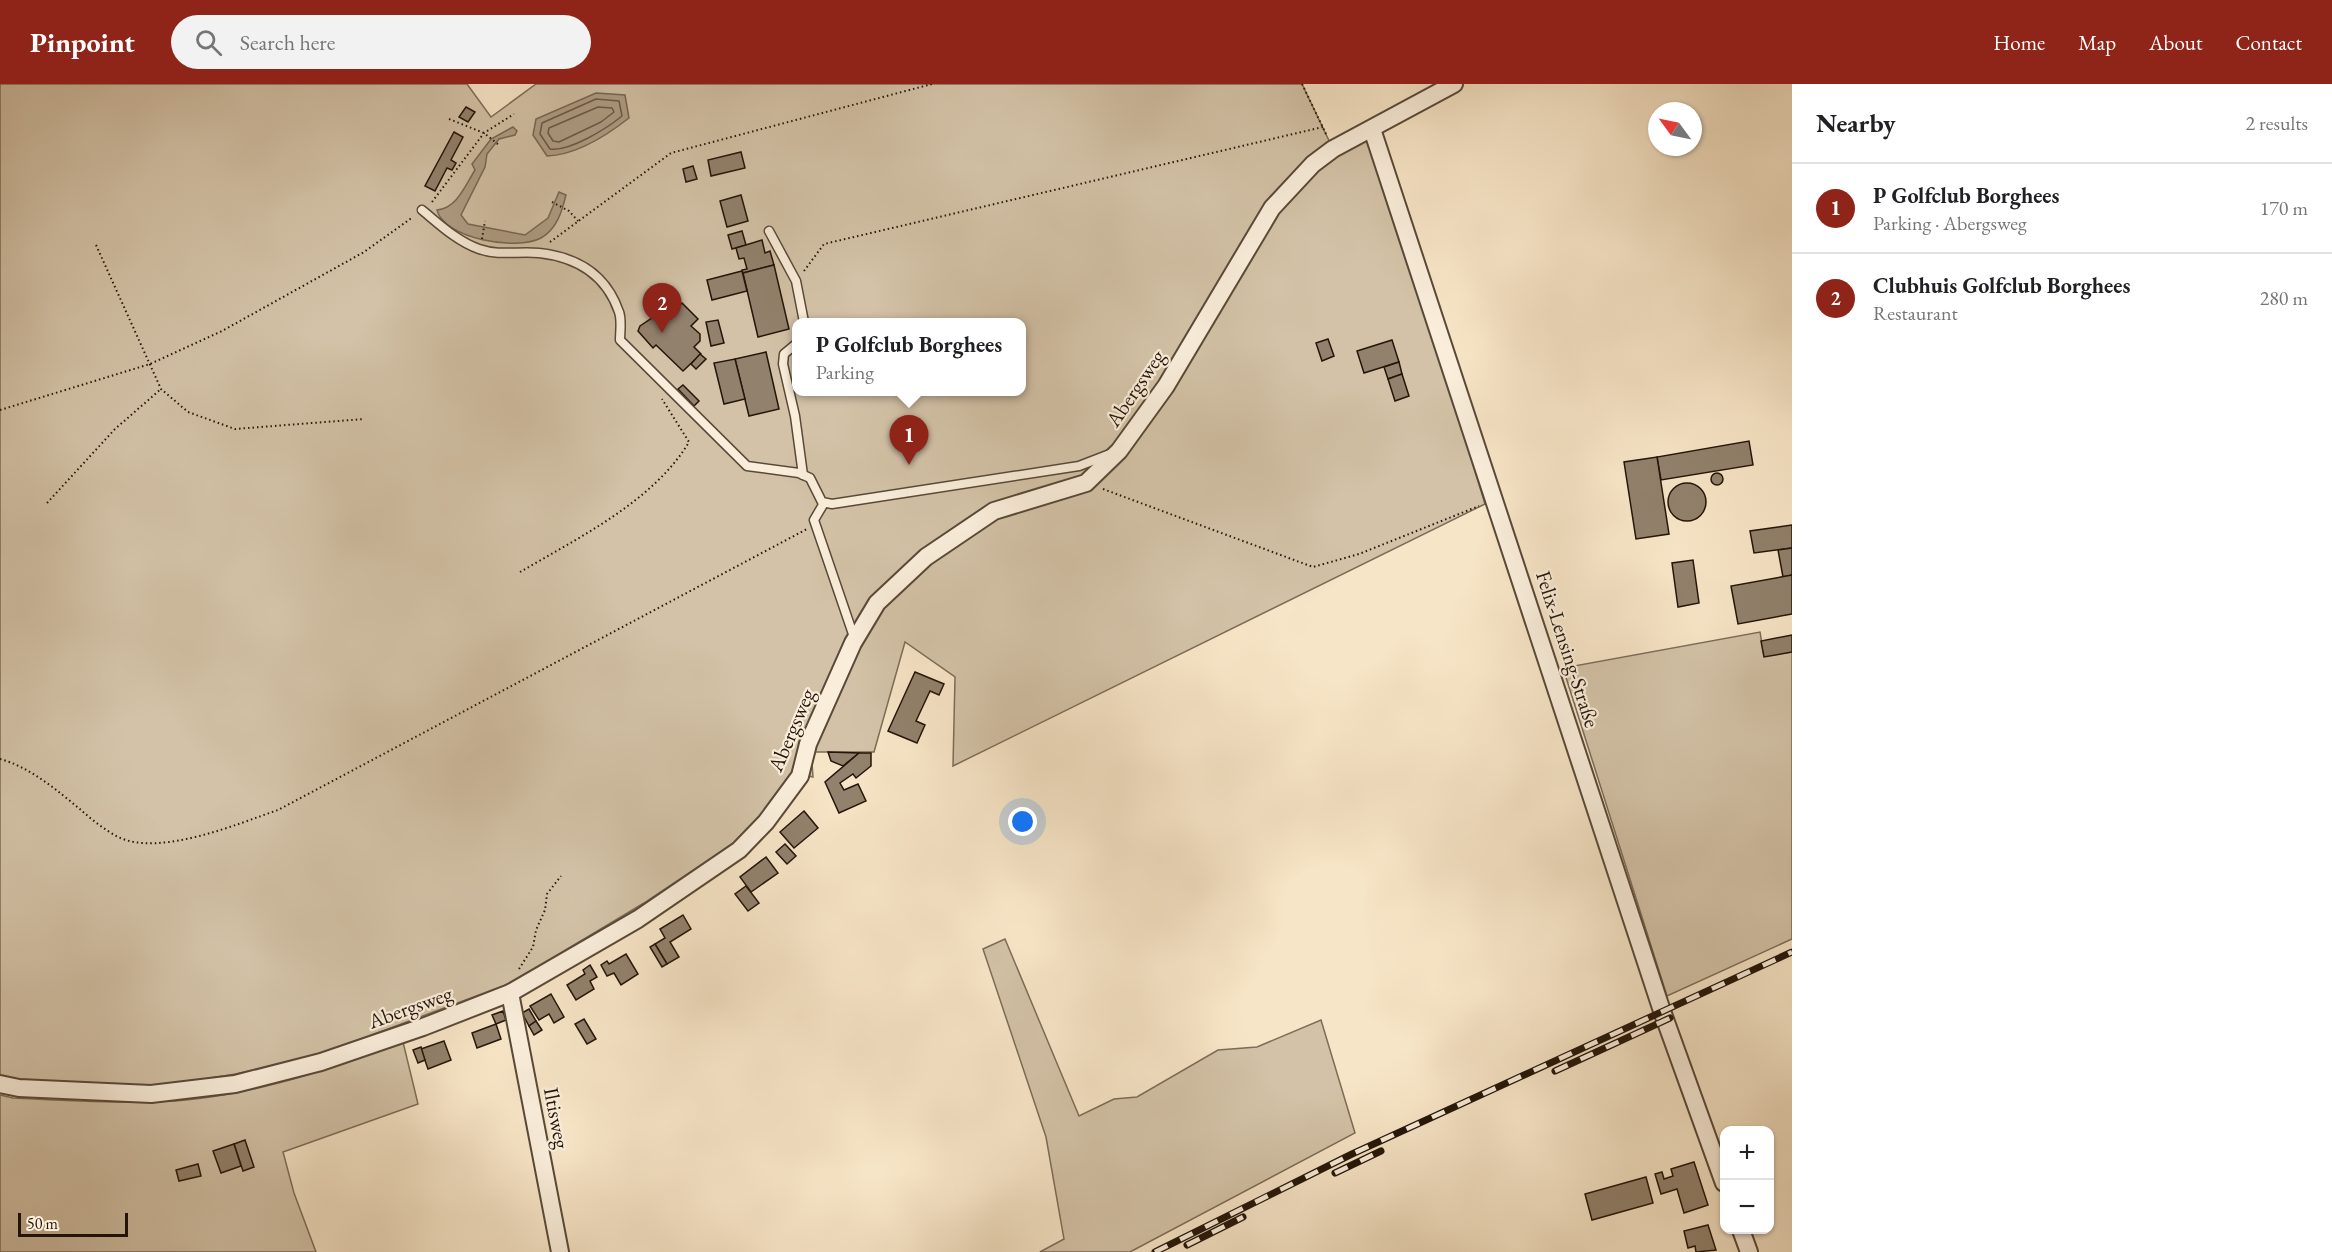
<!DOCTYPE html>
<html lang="en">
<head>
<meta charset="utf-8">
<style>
	:root { --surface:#fff; --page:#f2f2f2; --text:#202124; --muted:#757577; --line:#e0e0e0; --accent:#8f2418 }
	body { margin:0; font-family:"EB Garamond",serif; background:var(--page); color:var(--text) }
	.controls { position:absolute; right:18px; bottom:18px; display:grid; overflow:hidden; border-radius:12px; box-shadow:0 2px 4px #0004 }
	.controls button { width:54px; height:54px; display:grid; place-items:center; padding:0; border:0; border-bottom:2px solid var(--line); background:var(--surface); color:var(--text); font:30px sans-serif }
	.compass { position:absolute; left:1648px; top:18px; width:54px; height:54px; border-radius:50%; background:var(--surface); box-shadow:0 2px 4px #0004; rotate:303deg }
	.scale { position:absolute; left:18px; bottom:15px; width:110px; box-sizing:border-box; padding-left:6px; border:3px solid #241509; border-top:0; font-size:16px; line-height:21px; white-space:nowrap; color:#241509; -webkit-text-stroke:4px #faeedb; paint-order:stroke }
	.you { position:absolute; left:1023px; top:738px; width:21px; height:21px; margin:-15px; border:4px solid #fff; border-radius:50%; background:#1a73e8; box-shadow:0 0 0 9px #1a73e833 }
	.badge { display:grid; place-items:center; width:39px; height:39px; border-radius:50%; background:var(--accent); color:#fff; font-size:20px; font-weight:700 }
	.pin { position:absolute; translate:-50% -50px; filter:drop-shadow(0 2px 3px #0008) }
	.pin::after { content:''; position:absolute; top:32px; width:21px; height:18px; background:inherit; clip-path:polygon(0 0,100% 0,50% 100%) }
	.popup { position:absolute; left:792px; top:234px; width:234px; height:78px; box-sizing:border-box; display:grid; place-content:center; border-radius:12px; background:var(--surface); filter:drop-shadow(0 2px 4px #0005); font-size:20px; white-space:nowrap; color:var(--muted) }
	.popup b { font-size:22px; color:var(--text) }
	.popup::after { content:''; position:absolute; left:50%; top:100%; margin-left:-12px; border:12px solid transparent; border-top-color:var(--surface) }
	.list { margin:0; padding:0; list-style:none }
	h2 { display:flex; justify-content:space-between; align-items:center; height:78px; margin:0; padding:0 24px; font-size:26px }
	h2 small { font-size:20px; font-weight:400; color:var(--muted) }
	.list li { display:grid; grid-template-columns:39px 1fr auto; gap:18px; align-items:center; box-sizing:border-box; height:90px; padding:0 24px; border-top:2px solid var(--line) }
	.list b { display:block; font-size:22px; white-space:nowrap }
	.list p { margin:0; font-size:20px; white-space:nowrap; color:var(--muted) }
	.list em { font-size:20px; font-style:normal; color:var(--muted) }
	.icon { flex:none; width:33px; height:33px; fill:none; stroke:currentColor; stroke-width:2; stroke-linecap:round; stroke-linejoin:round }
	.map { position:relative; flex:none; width:1792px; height:1168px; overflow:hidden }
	header { display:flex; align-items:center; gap:36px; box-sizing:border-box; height:84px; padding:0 30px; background:var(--accent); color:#fff }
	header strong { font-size:28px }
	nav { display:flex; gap:33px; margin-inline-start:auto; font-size:21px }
	.search { width:420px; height:54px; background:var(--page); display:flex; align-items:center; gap:15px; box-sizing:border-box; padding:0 21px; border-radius:33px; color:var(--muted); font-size:22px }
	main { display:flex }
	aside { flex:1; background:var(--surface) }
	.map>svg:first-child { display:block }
	.green { fill:#d3c2a7; stroke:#7c6c58; stroke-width:1.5; fill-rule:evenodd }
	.water { fill:#af9e86; stroke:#776754; stroke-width:1.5 }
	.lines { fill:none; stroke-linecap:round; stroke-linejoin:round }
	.shore { stroke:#6a5a48; stroke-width:1.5 }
	.building { fill:#92816c; stroke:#241509; stroke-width:1.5 }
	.lane-casing { stroke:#594938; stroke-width:11 }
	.street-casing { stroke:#594938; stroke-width:20 }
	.path { stroke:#241509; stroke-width:2; stroke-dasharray:1.5 3; stroke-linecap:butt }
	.lane { stroke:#faeedb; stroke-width:8 }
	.street { stroke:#faeedb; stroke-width:16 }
	.rail-casing { stroke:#241509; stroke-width:7 }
	.rail { stroke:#faeedb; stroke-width:4.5; stroke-dasharray:14; stroke-linecap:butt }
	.labels { text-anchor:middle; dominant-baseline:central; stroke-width:4.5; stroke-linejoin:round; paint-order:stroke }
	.street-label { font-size:21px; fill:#241509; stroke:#faeedb }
</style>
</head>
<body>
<header>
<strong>Pinpoint</strong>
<div class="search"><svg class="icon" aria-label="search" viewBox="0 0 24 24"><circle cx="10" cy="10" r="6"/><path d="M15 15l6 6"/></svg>Search here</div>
<nav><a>Home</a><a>Map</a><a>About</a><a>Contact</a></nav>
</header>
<main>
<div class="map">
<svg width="1792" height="1168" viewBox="0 0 1792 1168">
	<rect width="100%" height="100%" fill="#f7e5c7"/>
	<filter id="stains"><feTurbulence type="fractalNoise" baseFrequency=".00333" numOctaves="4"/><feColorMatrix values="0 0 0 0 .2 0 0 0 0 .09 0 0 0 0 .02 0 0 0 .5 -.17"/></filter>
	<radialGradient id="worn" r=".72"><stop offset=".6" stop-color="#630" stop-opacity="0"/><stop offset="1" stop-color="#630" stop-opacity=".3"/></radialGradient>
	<g class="green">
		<path d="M0,0H467L491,33L536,0H1302L1333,65L1372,45L1485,420L953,682L955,593L905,558L874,668H815L812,679L813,693L792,688L760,734L737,757L644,819L511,899L321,970L236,990L152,1003L0,994ZM796,238H1022V308H796Z"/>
		<path d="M1760,548L1764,572L1792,568V855L1667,912L1563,584Z"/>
		<path d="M1005,855L1079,1032L1114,1015L1137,1013L1218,966L1257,963L1321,936L1355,1049L1130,1168H1040L1064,1155L1046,1053L983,865Z"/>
		<path d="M403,958L418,1020L283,1068L294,1109L316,1168H0V1011L13,1014C58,1016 104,1019 150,1018C237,1017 323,988 403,958Z"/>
	</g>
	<g class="water">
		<path d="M596,9L625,11L629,34C606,52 577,71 547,72L533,51L536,35Z"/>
		<path d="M513,43L517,47L515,51L499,55L487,70L485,83L461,131L468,140L525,151L548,134L559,108L566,111C562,127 557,145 541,154C517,167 444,155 437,126C457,124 465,102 475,86L472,80L491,55Z"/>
	</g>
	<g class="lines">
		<g class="shore">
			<path d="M596,15L619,17L622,32C606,45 569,68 550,65L540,50L542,39Z"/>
			<path d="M598,23L612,24L614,28L601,38L559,58L553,57L548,49L549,44Z"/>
		</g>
	</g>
	<g class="building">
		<path d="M466,23L475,28L468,38L459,33Z"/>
		<path d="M454,48L463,53L451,76L456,79L452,86L447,84L435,107L425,102Z"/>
		<path d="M741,68L745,84L711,92L708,76Z"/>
		<path d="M693,82L697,95L686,98L683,85Z"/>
		<path d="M741,111L748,137L727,143L720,117Z"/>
		<path d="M742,147L746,161L732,165L728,151Z"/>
		<path d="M762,156L765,169L770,167L774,181L743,189L742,186L747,185L744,174L739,175L736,164Z"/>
		<path d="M774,181L789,245L758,253L743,189Z"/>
		<path d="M742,187L747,207L712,216L707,196Z"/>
		<path d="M682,219L698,235L691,242L700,250V257L694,263L701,270L683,287L656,261L653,264L638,247L640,242L658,230L665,236Z"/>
		<path d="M718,236L724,259L711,262L706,238Z"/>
		<path d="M1328,255L1334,272L1322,277L1316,259Z"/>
		<path d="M1392,256L1399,278L1364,289L1357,267Z"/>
		<path d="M766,268L779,325L749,332L735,275Z"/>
		<path d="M700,270L706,275L696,285L691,280Z"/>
		<path d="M735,275L745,315L724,320L714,279Z"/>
		<path d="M1399,278L1402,290L1388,295L1384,283Z"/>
		<path d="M1402,290L1409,312L1395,317L1388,295Z"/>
		<path d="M683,301L699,317L694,322L678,305Z"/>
		<path d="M1749,357L1753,381L1661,396L1657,373Z"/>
		<path d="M1657,373L1669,450L1636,455L1624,378Z"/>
		<circle cx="1717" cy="395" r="6"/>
		<circle cx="1687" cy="418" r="19"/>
		<path d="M1792,441V464L1754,469L1750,447Z"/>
		<path d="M1792,464V491L1783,493L1778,466Z"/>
		<path d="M1693,476L1699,519L1678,523L1672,479Z"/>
		<path d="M1792,491V530L1738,540L1731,502Z"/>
		<path d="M1792,551V568L1764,573L1761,557Z"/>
		<path d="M915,588L944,600L939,611L930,607L916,637L925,641L917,659L888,647Z"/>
		<path d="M828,668L859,669L843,682L831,677Z"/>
		<path d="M859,669H871V682L856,694L853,690L840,699L844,706L858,700L866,717L839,729L825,698Z"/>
		<path d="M804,727L818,744L794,764L780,748Z"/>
		<path d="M785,760L796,772L787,780L776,768Z"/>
		<path d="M766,773L778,789L751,808L740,793Z"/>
		<path d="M746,802L759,819L748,827L735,810Z"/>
		<path d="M683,831L691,845L670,858L679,873L667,880L655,860L665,854L660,845Z"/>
		<path d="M655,860L667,880L662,883L650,863Z"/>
		<path d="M626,870L638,890L621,901L614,889L607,892L601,881L607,877L609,880Z"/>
		<path d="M590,881L597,893L590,897L594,905L576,916L567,901L585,890L583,886Z"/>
		<path d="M551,910L564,933L554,939L549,930L539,936L530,922Z"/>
		<path d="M529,925L536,937L529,942L522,929Z"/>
		<path d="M503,927L506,936L496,940L492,931Z"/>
		<path d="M584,935L596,955L587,960L575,940Z"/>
		<path d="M536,937L542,946L534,951L529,942Z"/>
		<path d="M496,940L501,955L477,964L472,949Z"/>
		<path d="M444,957L451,976L428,985L421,965Z"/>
		<path d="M421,963L425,976L418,979L413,966Z"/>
		<path d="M245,1056L254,1083L243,1087L234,1060Z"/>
		<path d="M234,1060L241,1082L221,1089L213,1067Z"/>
		<path d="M1694,1078L1708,1121L1684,1129L1677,1105L1661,1110L1655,1090L1662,1088L1664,1095L1673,1092L1671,1085Z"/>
		<path d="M198,1080L201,1092L179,1097L176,1086Z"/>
		<path d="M1646,1093L1653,1119L1592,1136L1585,1110Z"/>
		<path d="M1708,1141L1716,1166L1696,1168L1695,1162L1688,1164L1684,1147Z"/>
	</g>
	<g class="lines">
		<g class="lane-casing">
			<g id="lane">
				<path d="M422,126C439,140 458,158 479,165C499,172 519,167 539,169C576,173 606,190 619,228C622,236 620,248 620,256L747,382L799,389L810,394L822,418L832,420L1079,382L1110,370"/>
				<path d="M769,147L796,197L804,238"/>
				<path d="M796,260L784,270L783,280L795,332L803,391"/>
				<path d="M824,419L814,436L855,556"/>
			</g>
		</g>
		<g class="street-casing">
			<g id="street">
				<path d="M1372,45L1662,927L1724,1099"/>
				<path d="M510,909L560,1168"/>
				<path d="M0,1000L19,1004L151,1010L235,1000L321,978L423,943L510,909L638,835L739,766L766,738L800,692L808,660L853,559L877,519L926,473L994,427L1086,399L1119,367L1166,302L1272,124L1313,80L1333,65L1454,0"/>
				<path d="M1741,1146L1749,1168"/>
			</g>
		</g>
		<g class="path">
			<path d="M1302,0L1327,52"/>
			<path d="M449,35L484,49L499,61"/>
			<path d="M432,118L484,49L514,30"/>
			<path d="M552,118L569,127L578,137"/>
			<path d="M482,155L485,137"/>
			<path d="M550,158L671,69L932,0"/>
			<path d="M96,161L161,305L188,328L235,345L364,335"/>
			<path d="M804,187L824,160L1323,43"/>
			<path d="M0,326L150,280L222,247L364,168L413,133"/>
			<path d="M1103,405L1313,483L1359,470L1479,422"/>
			<path d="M47,419L115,345L161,305"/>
			<path d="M520,488C578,454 654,417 689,358L662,315"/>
			<path d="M0,675C30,683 58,707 81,726C92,736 105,746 118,753C160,773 237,740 278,726L807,445"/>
			<path d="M519,885L533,863L536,846L545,826L547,810L561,792"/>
		</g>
		<use href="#lane" class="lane"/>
		<use href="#street" class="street"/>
		<g class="rail-casing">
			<g id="rail">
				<path d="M1555,987L1670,934"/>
				<path d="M1335,1089L1381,1067"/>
				<path d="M1187,1161L1243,1133"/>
				<path d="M1155,1168L1352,1070L1792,868"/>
			</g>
		</g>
		<use href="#rail" class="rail"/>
	</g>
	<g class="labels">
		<g class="street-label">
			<text transform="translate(1135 304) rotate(-56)">Abergsweg</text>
			<text transform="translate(1568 565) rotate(72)">Felix-Lensing-Straße</text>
			<text transform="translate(791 646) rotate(-67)">Abergsweg</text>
			<text transform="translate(410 923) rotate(-20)">Abergsweg</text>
			<text transform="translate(557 1034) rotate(79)">Iltisweg</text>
		</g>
	</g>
	<rect width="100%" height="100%" filter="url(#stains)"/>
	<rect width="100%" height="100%" fill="url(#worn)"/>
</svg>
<div class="controls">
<button>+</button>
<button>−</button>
</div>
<svg class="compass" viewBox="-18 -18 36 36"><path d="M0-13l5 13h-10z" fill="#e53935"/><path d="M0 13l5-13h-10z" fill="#757577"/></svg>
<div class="scale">50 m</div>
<div class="you"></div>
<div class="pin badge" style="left:909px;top:381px">1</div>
<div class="popup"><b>P Golfclub Borghees</b>Parking</div>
<div class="pin badge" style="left:662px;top:249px">2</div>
</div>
<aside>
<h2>Nearby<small>2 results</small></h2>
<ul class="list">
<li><span class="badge">1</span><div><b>P Golfclub Borghees</b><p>Parking · Abergsweg</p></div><em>170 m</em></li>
<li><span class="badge">2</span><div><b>Clubhuis Golfclub Borghees</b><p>Restaurant</p></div><em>280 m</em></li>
</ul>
</aside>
</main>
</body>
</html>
